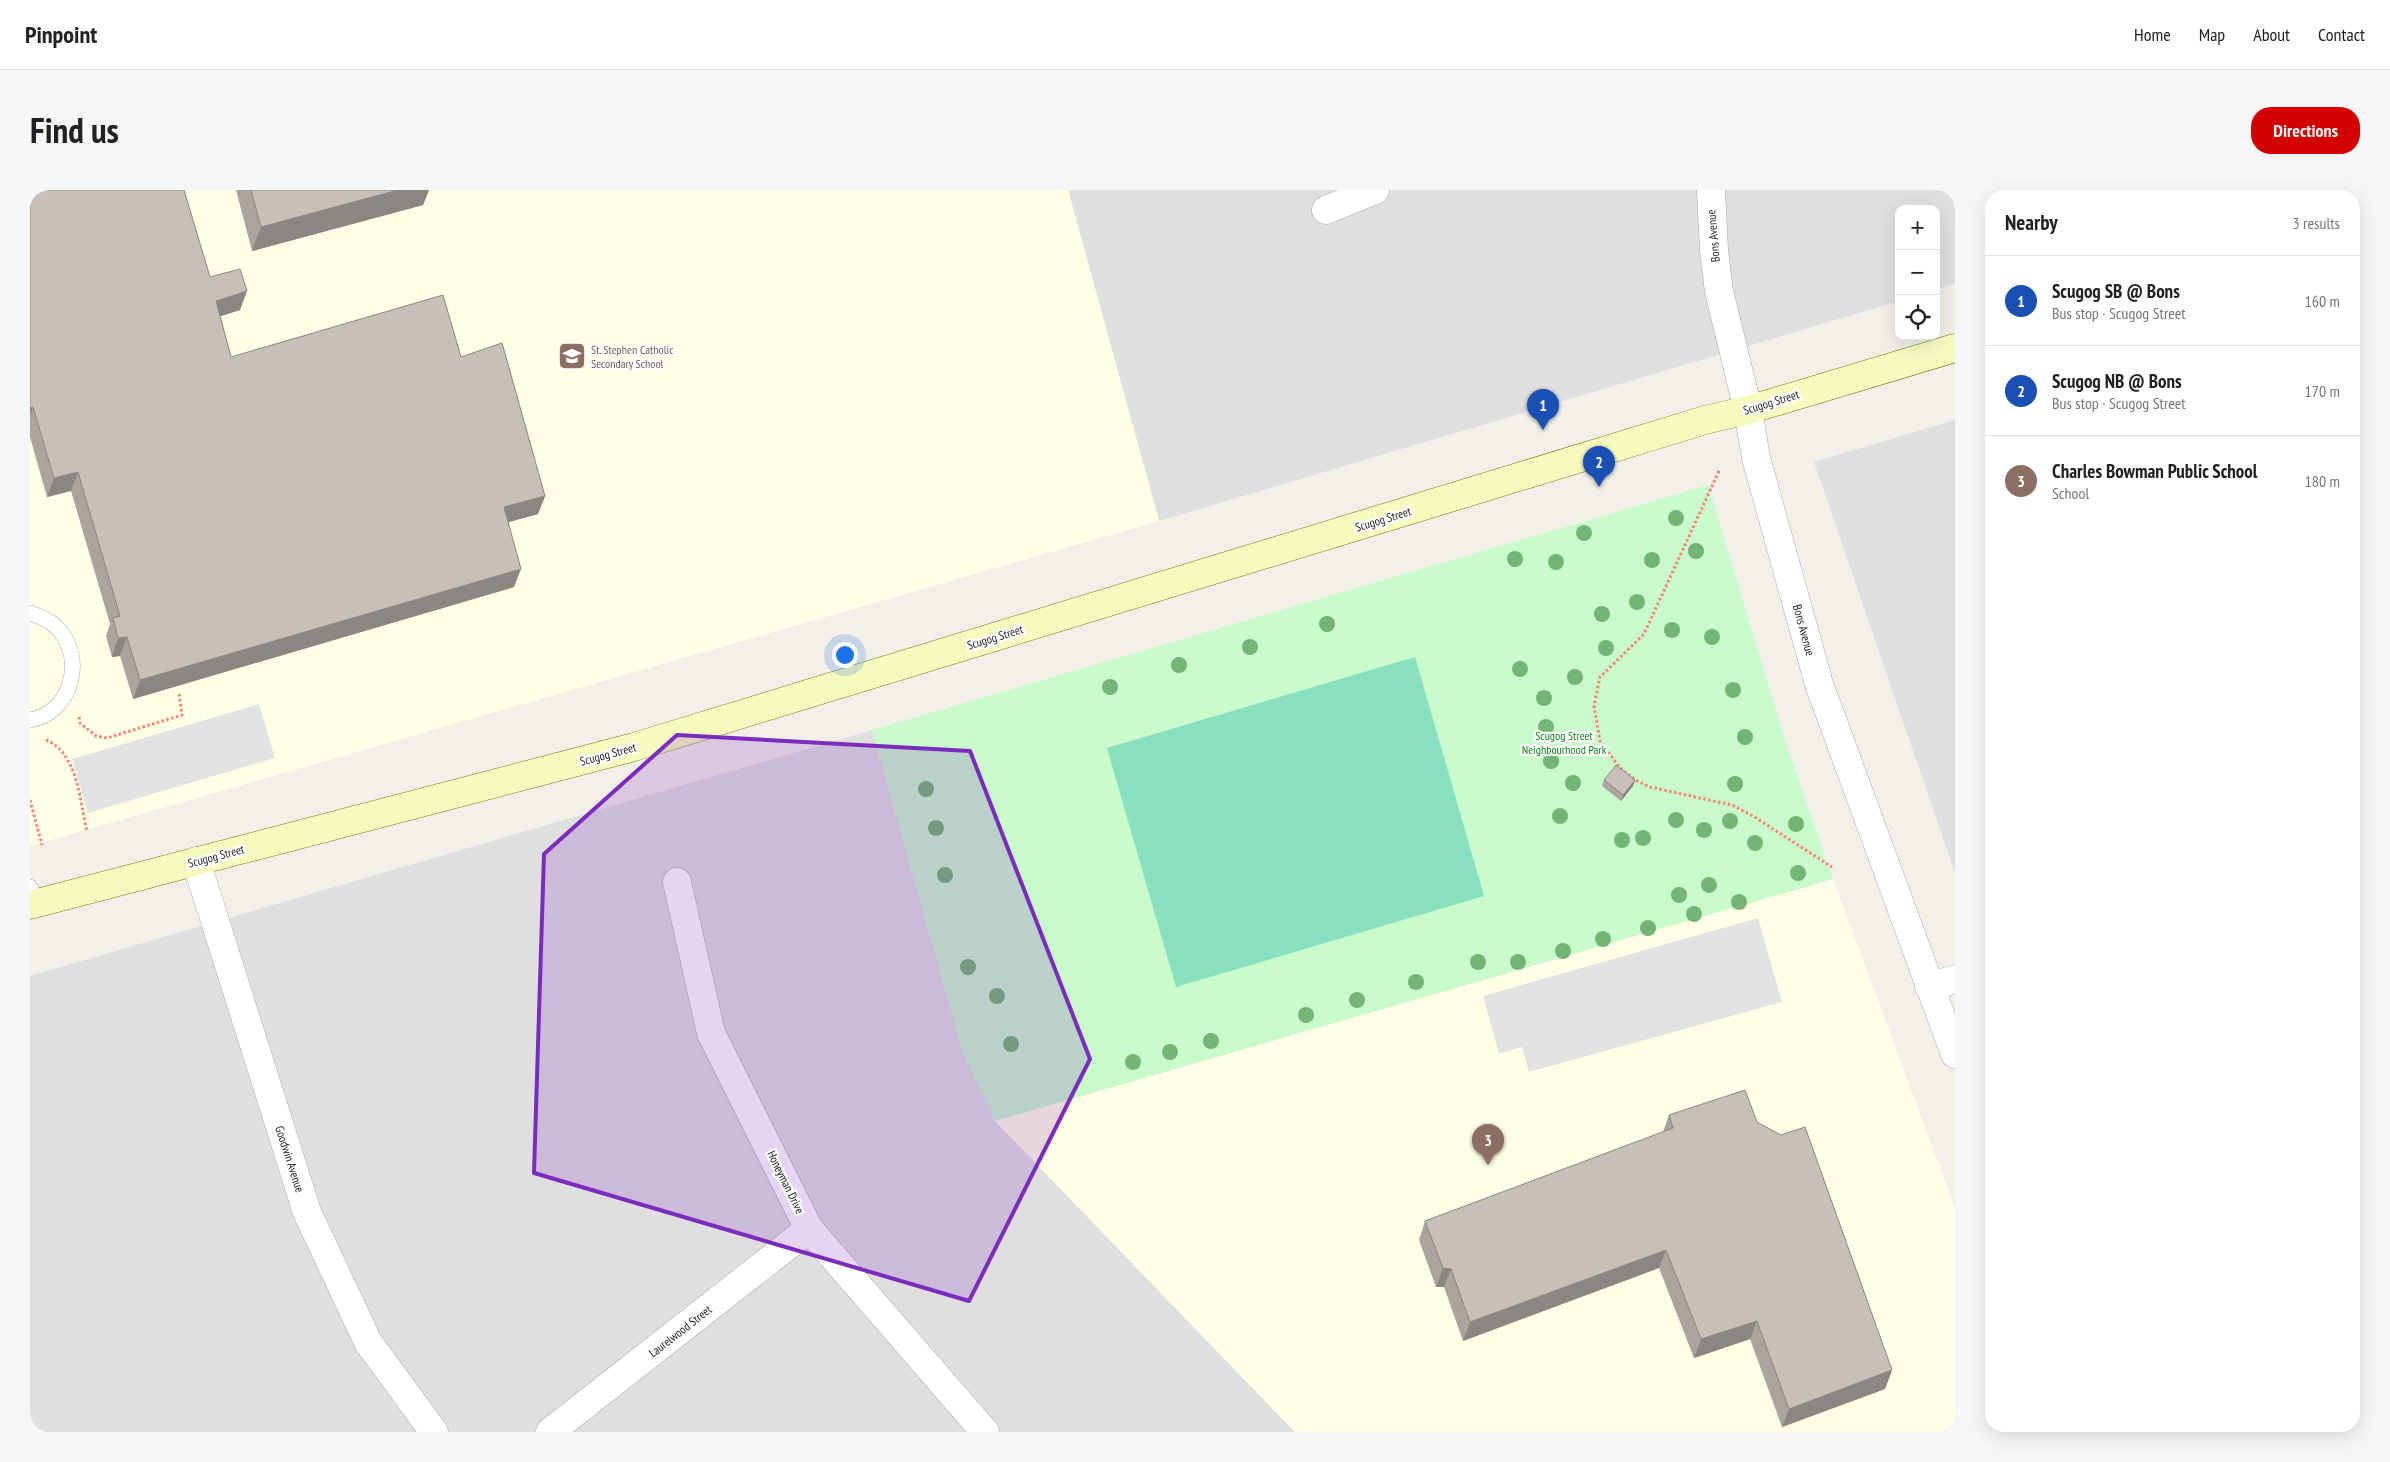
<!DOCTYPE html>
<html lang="en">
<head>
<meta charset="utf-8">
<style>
	:root { --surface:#fff; --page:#f6f6f6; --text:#202124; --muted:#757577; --line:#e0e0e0; --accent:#d40000 }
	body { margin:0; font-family:"PT Sans Narrow",sans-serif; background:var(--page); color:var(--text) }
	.controls { position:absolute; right:15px; top:15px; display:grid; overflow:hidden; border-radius:10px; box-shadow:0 5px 20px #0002 }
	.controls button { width:45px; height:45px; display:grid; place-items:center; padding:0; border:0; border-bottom:1px solid var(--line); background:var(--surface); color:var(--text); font:25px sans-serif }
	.you { position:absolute; left:814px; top:464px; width:18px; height:18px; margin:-12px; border:4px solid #fff; border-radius:50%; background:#1a73e8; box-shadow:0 0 0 8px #1a73e833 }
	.badge { display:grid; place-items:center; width:32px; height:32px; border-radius:50%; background:var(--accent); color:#fff; font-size:16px; font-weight:700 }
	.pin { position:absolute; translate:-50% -41px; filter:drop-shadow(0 1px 2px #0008) }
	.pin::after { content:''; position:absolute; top:26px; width:18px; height:15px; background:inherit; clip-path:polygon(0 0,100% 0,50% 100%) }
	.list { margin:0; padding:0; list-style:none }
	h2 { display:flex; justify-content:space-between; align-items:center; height:65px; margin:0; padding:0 20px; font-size:21px }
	h2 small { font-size:16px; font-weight:400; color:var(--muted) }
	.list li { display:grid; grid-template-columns:32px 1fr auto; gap:15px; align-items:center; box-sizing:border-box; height:90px; padding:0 20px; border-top:1px solid var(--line) }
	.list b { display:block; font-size:19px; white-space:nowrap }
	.list p { margin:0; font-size:16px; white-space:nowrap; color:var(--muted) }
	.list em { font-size:16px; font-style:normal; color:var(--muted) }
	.icon { flex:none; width:28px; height:28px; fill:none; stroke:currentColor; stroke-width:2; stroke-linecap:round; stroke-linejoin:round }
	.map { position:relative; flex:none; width:1925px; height:1242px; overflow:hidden; border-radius:20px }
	header { display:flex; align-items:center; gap:30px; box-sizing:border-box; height:70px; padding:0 25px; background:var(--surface); border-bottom:1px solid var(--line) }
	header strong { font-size:24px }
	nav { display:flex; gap:28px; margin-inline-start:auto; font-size:18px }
	.intro { display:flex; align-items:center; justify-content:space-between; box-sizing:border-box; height:120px; padding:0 30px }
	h1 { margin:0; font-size:35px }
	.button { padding:12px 22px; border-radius:20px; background:var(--accent); color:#fff; font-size:18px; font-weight:700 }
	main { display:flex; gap:30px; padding:0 30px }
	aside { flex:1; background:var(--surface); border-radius:20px; box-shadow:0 5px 20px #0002 }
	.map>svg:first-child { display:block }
	.residential { fill:#e0dfdf }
	.education { fill:#ffffe5 }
	.park { fill:#c8facc }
	.pitch { fill:#88e0be }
	.parking { fill:#e2e2e2 }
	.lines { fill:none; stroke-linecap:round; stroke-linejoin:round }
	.lane-casing { stroke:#a9a9a9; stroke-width:16 }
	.street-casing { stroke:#a9a9a9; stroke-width:29 }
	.secondary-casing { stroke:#707d05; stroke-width:29 }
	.path { stroke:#fa8072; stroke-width:3; stroke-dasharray:2.5 2.5; stroke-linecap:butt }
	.lane { stroke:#fff; stroke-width:15 }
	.street { stroke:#fff; stroke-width:28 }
	.secondary { stroke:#f7fabf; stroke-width:28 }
	.tree { fill:#74b475 }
	.wall { fill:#aba49e }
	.shaded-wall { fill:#8b8681 }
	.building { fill:#c7bfb8; stroke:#8b8681 }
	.marked { fill:#7b2cbf; fill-opacity:0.2; stroke:#7b2cbf; stroke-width:4; stroke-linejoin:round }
	.labels { text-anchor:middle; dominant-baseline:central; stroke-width:4.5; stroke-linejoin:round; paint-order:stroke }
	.street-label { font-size:12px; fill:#222; stroke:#fff }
	.education-label { font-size:12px; fill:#785e54; stroke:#fff; text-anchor:start }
	.park-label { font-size:12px; fill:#0c8416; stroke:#fff }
</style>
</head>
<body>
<header>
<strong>Pinpoint</strong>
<nav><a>Home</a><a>Map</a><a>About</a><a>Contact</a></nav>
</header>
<div class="intro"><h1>Find us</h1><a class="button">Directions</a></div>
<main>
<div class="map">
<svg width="1925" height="1242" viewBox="0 0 1925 1242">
	<rect width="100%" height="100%" fill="#f2efe9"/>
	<g class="residential">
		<path d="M1038,0H1925V94L1906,99V19H1869V111L1129,331Z"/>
		<path d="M1925,230V683L1784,272Z"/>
		<path d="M842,540L933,863L965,931L1265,1242H0V786Z"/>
	</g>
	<g class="education">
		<path d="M0,0H1038L1129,331L0,656Z"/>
		<path d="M1803,689L1925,1018V1242H1265L965,931Z"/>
	</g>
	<path class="park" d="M1678,295L1757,556L1803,689L965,931L933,863L842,540Z"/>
	<path class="pitch" d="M1385,467L1454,706L1146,797L1077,558Z"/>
	<g class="parking">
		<path d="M229,514L245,568L58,623L42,569Z"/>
		<path d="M1728,728L1752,812L1499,882L1492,857L1469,864L1453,806Z"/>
	</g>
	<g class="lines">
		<g class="lane-casing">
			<g id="lane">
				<path d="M0,423C11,427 22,431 30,441C55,471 41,523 0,530"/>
				<path d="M0,697L5,714"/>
			</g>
		</g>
		<g class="street-casing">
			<g id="street">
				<path d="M1681,0L1684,60L1689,101L1718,220L1726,268L1789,494L1925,864"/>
				<path d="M1296,20L1345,0"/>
				<path d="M166,671L277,1022L338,1152L404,1242"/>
				<path d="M647,692L681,843L779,1039L955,1242"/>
				<path d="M1899,797L1925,789"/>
				<path d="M520,1242L779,1039"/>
			</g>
		</g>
		<g class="secondary-casing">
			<path id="secondary" d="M0,715L604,557L1675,230L1718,220L1925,158"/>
		</g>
		<g class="path">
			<path d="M1689,281L1614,444L1570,487L1564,516L1570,551L1590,578L1607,591L1620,597L1702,615L1723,626L1802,677"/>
			<path d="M49,527L50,533L66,546L77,548L152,525L149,503"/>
			<path d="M16,550C48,563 50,612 57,642"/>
			<path d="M0,610L12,655"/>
		</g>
		<use href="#lane" class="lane"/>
		<use href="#street" class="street"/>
		<use href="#secondary" class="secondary"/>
	</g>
	<g class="tree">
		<circle cx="1646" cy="328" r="8"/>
		<circle cx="1554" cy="343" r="8"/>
		<circle cx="1666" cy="361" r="8"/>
		<circle cx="1485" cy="369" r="8"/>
		<circle cx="1622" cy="370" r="8"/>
		<circle cx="1526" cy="372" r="8"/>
		<circle cx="1607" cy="412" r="8"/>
		<circle cx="1572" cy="424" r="8"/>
		<circle cx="1297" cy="434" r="8"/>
		<circle cx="1642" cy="440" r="8"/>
		<circle cx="1682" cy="447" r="8"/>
		<circle cx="1220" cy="457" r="8"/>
		<circle cx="1576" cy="458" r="8"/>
		<circle cx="1149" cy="475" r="8"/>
		<circle cx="1490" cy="479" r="8"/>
		<circle cx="1545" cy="487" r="8"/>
		<circle cx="1080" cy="497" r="8"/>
		<circle cx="1703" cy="500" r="8"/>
		<circle cx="1514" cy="508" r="8"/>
		<circle cx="1516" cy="537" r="8"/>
		<circle cx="1715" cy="547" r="8"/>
		<circle cx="1521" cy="571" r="8"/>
		<circle cx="1543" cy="593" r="8"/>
		<circle cx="1705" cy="594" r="8"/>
		<circle cx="896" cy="599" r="8"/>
		<circle cx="1530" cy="626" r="8"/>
		<circle cx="1646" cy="630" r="8"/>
		<circle cx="1700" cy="631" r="8"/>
		<circle cx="1766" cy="634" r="8"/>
		<circle cx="906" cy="638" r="8"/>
		<circle cx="1674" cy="640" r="8"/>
		<circle cx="1613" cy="648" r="8"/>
		<circle cx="1592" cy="650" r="8"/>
		<circle cx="1725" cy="653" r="8"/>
		<circle cx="1768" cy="683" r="8"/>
		<circle cx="915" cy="685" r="8"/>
		<circle cx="1679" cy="695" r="8"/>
		<circle cx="1649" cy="705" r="8"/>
		<circle cx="1709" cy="712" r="8"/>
		<circle cx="1664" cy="724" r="8"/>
		<circle cx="1618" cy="738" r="8"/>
		<circle cx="1573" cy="749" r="8"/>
		<circle cx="1533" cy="761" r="8"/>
		<circle cx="1448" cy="772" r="8"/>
		<circle cx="1488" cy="772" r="8"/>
		<circle cx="938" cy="777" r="8"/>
		<circle cx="1386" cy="792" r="8"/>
		<circle cx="967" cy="806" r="8"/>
		<circle cx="1327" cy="810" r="8"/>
		<circle cx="1276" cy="825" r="8"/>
		<circle cx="1181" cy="851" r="8"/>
		<circle cx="981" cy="854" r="8"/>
		<circle cx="1140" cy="862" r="8"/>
		<circle cx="1103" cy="872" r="8"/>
	</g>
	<g class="wall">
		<path d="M0,0L180,87L210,120L190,126L201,167H431L515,306L508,324L479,332L484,397L103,509L90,466L82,467L76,446L80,434L41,301L17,307L0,247Z"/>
		<path d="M206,0H399L393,15L222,61Z"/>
		<path d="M1574,590H1605L1603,596L1591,611L1572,596Z"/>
		<path d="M1639,925L1727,932L1862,1180L1855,1199L1752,1237L1720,1149L1664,1168L1629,1078L1433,1151L1414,1097H1406L1389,1050L1395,1031L1633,942Z"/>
	</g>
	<g class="shaded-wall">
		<path d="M368,0H399L393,15L222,61L231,37Z"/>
		<path d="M217,101L210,120L179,130L186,111Z"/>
		<path d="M3,217L0,226V218Z"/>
		<path d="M48,282L41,301L17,307L24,288Z"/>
		<path d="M515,306L508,324L468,335L474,317Z"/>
		<path d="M491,379L484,397L103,509L110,490Z"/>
		<path d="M97,447L90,466L82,467L88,448Z"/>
		<path d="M1605,590L1603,596L1591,611L1593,605Z"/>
		<path d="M1636,1060L1629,1078L1433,1151L1440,1132Z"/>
		<path d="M1413,1078L1421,1079L1414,1097H1406Z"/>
		<path d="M1727,1131L1720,1149L1664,1168L1671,1149Z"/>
		<path d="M1862,1180L1855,1199L1752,1237L1759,1219Z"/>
	</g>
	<g class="building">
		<path d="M0,0H154L180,87L210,79L217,101L186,111L201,167L413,105L431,167L472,153L515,306L474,317L491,379L110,490L97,447L88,448L83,428L90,426L48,282L24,288L3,217L0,218Z"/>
		<path d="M221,0H368L231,37Z"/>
		<path d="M1586,575L1605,590L1593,605L1574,590Z"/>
		<path d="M1715,900L1727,932L1751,945L1775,937L1862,1180L1759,1219L1727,1131L1671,1149L1636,1060L1440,1132L1421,1079L1413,1078L1395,1031L1643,938L1639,925Z"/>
	</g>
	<path class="marked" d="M647,545L940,561L1060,869L939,1111L504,983L514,664Z"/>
	<defs>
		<g id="school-square" transform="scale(1.4375)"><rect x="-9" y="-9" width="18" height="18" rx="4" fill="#8d6e63" stroke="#fff"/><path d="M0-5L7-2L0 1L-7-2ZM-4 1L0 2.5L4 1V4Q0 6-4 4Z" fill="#fff"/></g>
	</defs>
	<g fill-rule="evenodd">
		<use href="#school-square" x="542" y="166"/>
	</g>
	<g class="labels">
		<g class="street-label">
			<text transform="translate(1683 46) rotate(-95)">Bons Avenue</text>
			<text transform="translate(1741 212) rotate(-17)">Scugog Street</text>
			<text transform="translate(1353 329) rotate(-17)">Scugog Street</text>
			<text transform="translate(1774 440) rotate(75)">Bons Avenue</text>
			<text transform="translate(965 447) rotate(-17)">Scugog Street</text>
			<text transform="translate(578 564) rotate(-15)">Scugog Street</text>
			<text transform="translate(186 666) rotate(-15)">Scugog Street</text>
			<text transform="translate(260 969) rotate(72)">Goodwin Avenue</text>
			<text transform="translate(756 992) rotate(64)">Honeyman Drive</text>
			<text transform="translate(650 1141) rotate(-38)">Laurelwood Street</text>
		</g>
		<g class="education-label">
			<text x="561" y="159">St. Stephen Catholic<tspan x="561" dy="14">Secondary School</tspan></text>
		</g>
		<g class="park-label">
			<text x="1534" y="545">Scugog Street<tspan x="1534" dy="14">Neighbourhood Park</tspan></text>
		</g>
	</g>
</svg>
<div class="controls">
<button>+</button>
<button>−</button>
<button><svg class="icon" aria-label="locate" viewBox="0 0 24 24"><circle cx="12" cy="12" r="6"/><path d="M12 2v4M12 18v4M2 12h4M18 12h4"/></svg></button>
</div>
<div class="you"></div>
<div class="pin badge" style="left:1513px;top:240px;background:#1a4fb4">1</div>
<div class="pin badge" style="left:1569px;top:297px;background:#1a4fb4">2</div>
<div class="pin badge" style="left:1458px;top:975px;background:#8d6e63">3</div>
</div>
<aside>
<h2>Nearby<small>3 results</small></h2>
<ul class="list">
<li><span class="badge" style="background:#1a4fb4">1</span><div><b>Scugog SB @ Bons</b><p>Bus stop · Scugog Street</p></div><em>160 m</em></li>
<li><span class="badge" style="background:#1a4fb4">2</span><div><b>Scugog NB @ Bons</b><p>Bus stop · Scugog Street</p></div><em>170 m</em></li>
<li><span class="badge" style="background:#8d6e63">3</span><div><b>Charles Bowman Public School</b><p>School</p></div><em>180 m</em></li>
</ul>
</aside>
</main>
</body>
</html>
